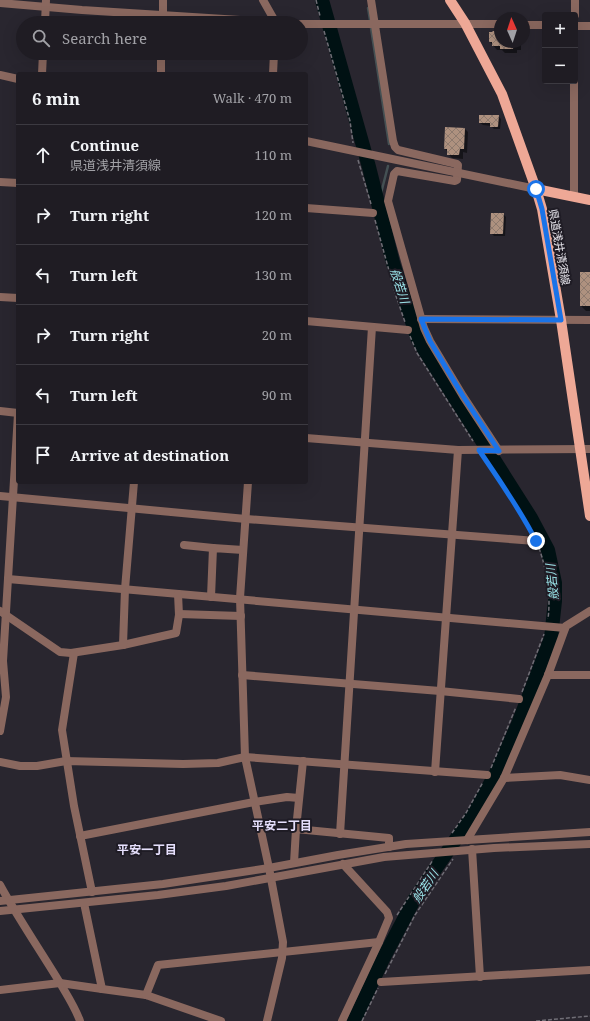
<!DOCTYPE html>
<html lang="en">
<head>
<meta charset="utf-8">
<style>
	:root { --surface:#1f1c23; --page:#2c2930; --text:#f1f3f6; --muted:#a1a1a6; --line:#3c3a41 }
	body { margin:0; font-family:"Noto Serif","Noto Sans JP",serif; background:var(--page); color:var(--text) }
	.controls { position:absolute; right:12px; top:12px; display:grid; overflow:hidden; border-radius:4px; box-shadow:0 4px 16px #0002 }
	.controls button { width:36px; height:36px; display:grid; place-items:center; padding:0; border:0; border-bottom:1px solid var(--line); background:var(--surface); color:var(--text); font:20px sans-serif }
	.compass { position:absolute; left:494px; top:12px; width:36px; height:36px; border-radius:50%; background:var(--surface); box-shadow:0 4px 16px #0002; rotate:357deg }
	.stop { position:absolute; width:12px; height:12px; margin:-9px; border:3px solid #1a73e8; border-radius:50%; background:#fff }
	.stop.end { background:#1a73e8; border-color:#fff; box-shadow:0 1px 4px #0008 }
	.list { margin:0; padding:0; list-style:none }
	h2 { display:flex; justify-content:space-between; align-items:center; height:52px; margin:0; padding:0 16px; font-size:17px }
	h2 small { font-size:13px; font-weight:400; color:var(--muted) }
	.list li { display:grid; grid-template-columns:26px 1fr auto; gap:12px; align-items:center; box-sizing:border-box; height:60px; padding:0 16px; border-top:1px solid var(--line) }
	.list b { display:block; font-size:15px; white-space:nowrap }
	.list p { margin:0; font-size:13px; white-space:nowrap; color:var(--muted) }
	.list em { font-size:13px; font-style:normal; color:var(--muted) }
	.icon { flex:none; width:22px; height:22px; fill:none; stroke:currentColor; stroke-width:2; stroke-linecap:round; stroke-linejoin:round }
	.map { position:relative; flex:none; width:590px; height:1021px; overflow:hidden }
	.search { position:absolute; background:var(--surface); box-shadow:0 4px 16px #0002; left:16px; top:16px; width:292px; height:44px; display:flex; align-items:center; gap:10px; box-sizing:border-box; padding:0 14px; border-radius:22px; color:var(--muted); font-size:15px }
	.panel { position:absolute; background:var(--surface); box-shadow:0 4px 16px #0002; left:16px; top:72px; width:292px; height:412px; border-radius:4px }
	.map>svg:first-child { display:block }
	.shadow { fill:#0007 }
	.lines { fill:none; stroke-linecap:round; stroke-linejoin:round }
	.stream { stroke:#445053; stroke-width:2.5 }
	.river { stroke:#001113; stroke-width:14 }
	.building { fill:url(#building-cross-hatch) }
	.path { stroke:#706e76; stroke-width:1.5; stroke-dasharray:4 2; stroke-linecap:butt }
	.minor { stroke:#8a685f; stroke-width:8 }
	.major { stroke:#eea896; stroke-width:10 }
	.route { stroke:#1a73e8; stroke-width:5 }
	.labels { text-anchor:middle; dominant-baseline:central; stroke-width:4; stroke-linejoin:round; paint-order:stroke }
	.street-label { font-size:11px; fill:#e4e2e9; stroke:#1f1c25 }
	.water-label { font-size:12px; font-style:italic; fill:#9ae3e8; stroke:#1f1c25 }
	.neighbourhood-label { font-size:12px; font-weight:bold; fill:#e5dffc; stroke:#1f1c25 }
</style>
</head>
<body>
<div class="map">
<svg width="590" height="1021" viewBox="0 0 590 1021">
	<defs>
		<pattern id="building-cross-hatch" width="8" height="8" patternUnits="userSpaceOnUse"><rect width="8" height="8" fill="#ae917f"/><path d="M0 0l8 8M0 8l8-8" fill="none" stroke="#8e7a6e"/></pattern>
	</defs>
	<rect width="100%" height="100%" fill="#29262f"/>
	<g class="shadow">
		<path d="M500,32V42H521V50H517V53H505L502,50H497L490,42Z"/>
		<path d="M498,116L501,119L500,129H494L491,126L483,125L480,123Z"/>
		<path d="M464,128L468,132L467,153L463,152V159L452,158L448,154V152L445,149Z"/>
		<path d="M503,214L506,217L505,236H494L491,233Z"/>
		<path d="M590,273V311H586L581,306Z"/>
	</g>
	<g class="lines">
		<g class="stream">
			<path d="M368,8L370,20"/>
			<path d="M371,28L389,144"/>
			<path d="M378,205L388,166"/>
		</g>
		<path class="river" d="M322,0L369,167L393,263L418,340L531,518L548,550L555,583V601L551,638L518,724L496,773L474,813L414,900L383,959L354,1021"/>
	</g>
	<g class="building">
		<path d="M492,31H500V42H514L513,49H500V46H492V42H489V32H493Z"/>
		<path d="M479,115H499L498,127H490V123H479Z"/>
		<path d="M445,127L465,128L464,149H460L459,155H447V149H444Z"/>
		<path d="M491,213H504L503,234H490Z"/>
		<rect x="580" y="272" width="10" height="34"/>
	</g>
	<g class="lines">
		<g class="path">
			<path d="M316,0L320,16"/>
			<path d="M324,31L350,121L353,143"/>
			<path d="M358,160L371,204"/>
			<path d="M375,220L396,296L405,322"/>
			<path d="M410,336L417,353L473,441"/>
			<path d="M484,458L503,485L532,534"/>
			<path d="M539,548C547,571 551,594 548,619"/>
			<path d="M522,692L544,634"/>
			<path d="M491,768L516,707"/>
			<path d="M452,833L466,813L483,782"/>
			<path d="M397,915L433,860"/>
			<path d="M385,974L415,915L453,859"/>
			<path d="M362,1021L378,988"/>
			<path d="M536,1021L590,1016"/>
		</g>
		<g class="minor">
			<path d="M263,0L276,23"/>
			<path d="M371,0L393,141L395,147L398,150L457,164L458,165L457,180L455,181L397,171L394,174L388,201L424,328L430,341L463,396L499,451"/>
			<path d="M0,3L82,10L288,23"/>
			<path d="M575,15V0"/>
			<path d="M45,23L46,0"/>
			<path d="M163,23V0"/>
			<path d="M301,24H500"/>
			<path d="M524,25H545"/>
			<path d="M575,26H590"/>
			<path d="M42,74L43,53"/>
			<path d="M161,74V53"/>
			<path d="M273,74L274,53"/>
			<path d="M0,75L18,79"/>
			<path d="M306,141L536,189"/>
			<path d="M0,182L18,183"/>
			<path d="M574,196V81"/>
			<path d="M306,208L373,213"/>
			<path d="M0,297L18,298"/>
			<path d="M421,319L590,320"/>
			<path d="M306,321L408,330"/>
			<path d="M0,411L18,413"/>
			<path d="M306,438L458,450L590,449"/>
			<path d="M248,482L240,598L245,757L269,868L283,942L282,958L267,1021"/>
			<path d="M0,496L246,519L536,541"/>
			<path d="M184,545L213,548"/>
			<path d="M8,579L565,628"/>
			<path d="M211,597L213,548L243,550"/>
			<path d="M0,611L60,652L71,653L123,645L176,633L179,615L178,594"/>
			<path d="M179,614L241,616"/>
			<path d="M123,645L125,589L134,482"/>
			<path d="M74,653L62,730L74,806L92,892"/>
			<path d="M242,675L440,691L519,699"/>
			<path d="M548,675H590"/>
			<path d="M0,731L6,697L3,661L18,414"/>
			<path d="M0,762L20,766H37L66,761L183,764L218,763L245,757L487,775"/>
			<path d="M435,772L458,450"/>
			<path d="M504,778L560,775L590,780"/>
			<path d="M296,829L389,838V847"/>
			<path d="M340,834L372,327"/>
			<path d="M80,836L254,802L287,797L299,798"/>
			<path d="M467,840L504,778L548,675L566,626L590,611"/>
			<path d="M472,849L480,977"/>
			<path d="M294,863L296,829L303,761"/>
			<path d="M0,885C18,918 40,950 60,983C67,995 75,1007 80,1021"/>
			<path d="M0,901L163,884L269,868L338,855L406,844L590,832"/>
			<path d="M84,903L102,989"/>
			<path d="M0,911L158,895L226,886L384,857L494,848L590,844"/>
			<path d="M381,982L590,970"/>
			<path d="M0,990L60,983L102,989L146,995L221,1021"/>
			<path d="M146,995L158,965L379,942L389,918L387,912L343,864"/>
			<path d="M342,1021L379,942"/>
		</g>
		<g class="major">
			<path d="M450,0L465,23L502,94L536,189L542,209L561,320L590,516"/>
			<path d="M536,189L590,200"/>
		</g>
	</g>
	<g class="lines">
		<path class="route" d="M536,189L542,209L561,320L421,319L430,341L463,396L499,451L479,450C499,480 520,509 536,541"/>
	</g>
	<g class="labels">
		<g class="street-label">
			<text transform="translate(560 247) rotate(80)">県道浅井清須線</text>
		</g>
		<g class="water-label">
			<text transform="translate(400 286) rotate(72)">般若川</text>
			<text transform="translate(552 582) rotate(-96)">般若川</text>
			<text transform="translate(425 886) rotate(-56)">般若川</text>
		</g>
		<g class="neighbourhood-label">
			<text x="282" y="825">平安二丁目</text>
			<text x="147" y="849">平安一丁目</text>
		</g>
	</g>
</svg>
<div class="controls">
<button>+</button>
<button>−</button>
</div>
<svg class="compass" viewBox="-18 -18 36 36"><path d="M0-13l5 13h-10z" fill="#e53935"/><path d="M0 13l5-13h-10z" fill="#a1a1a6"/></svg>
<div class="stop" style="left:536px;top:189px"></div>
<div class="stop end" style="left:536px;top:541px"></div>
<div class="search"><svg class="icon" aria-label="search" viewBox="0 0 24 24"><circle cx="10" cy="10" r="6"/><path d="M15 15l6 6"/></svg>Search here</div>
<section class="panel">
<h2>6 min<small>Walk · 470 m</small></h2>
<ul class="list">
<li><svg class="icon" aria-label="ahead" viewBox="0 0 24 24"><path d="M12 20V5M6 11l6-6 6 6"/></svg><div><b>Continue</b><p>県道浅井清須線</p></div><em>110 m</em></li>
<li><svg class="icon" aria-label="right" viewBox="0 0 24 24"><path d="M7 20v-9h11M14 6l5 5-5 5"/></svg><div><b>Turn right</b></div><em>120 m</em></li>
<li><svg class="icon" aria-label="left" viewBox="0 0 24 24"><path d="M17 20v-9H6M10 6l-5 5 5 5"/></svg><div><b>Turn left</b></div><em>130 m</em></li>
<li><svg class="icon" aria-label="right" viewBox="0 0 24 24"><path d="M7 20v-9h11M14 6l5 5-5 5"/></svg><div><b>Turn right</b></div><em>20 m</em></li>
<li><svg class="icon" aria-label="left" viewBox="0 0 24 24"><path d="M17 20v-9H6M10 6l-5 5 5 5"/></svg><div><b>Turn left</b></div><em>90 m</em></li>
<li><svg class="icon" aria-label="arrive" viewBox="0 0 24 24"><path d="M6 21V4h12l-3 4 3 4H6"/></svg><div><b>Arrive at destination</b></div></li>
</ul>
</section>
</div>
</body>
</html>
